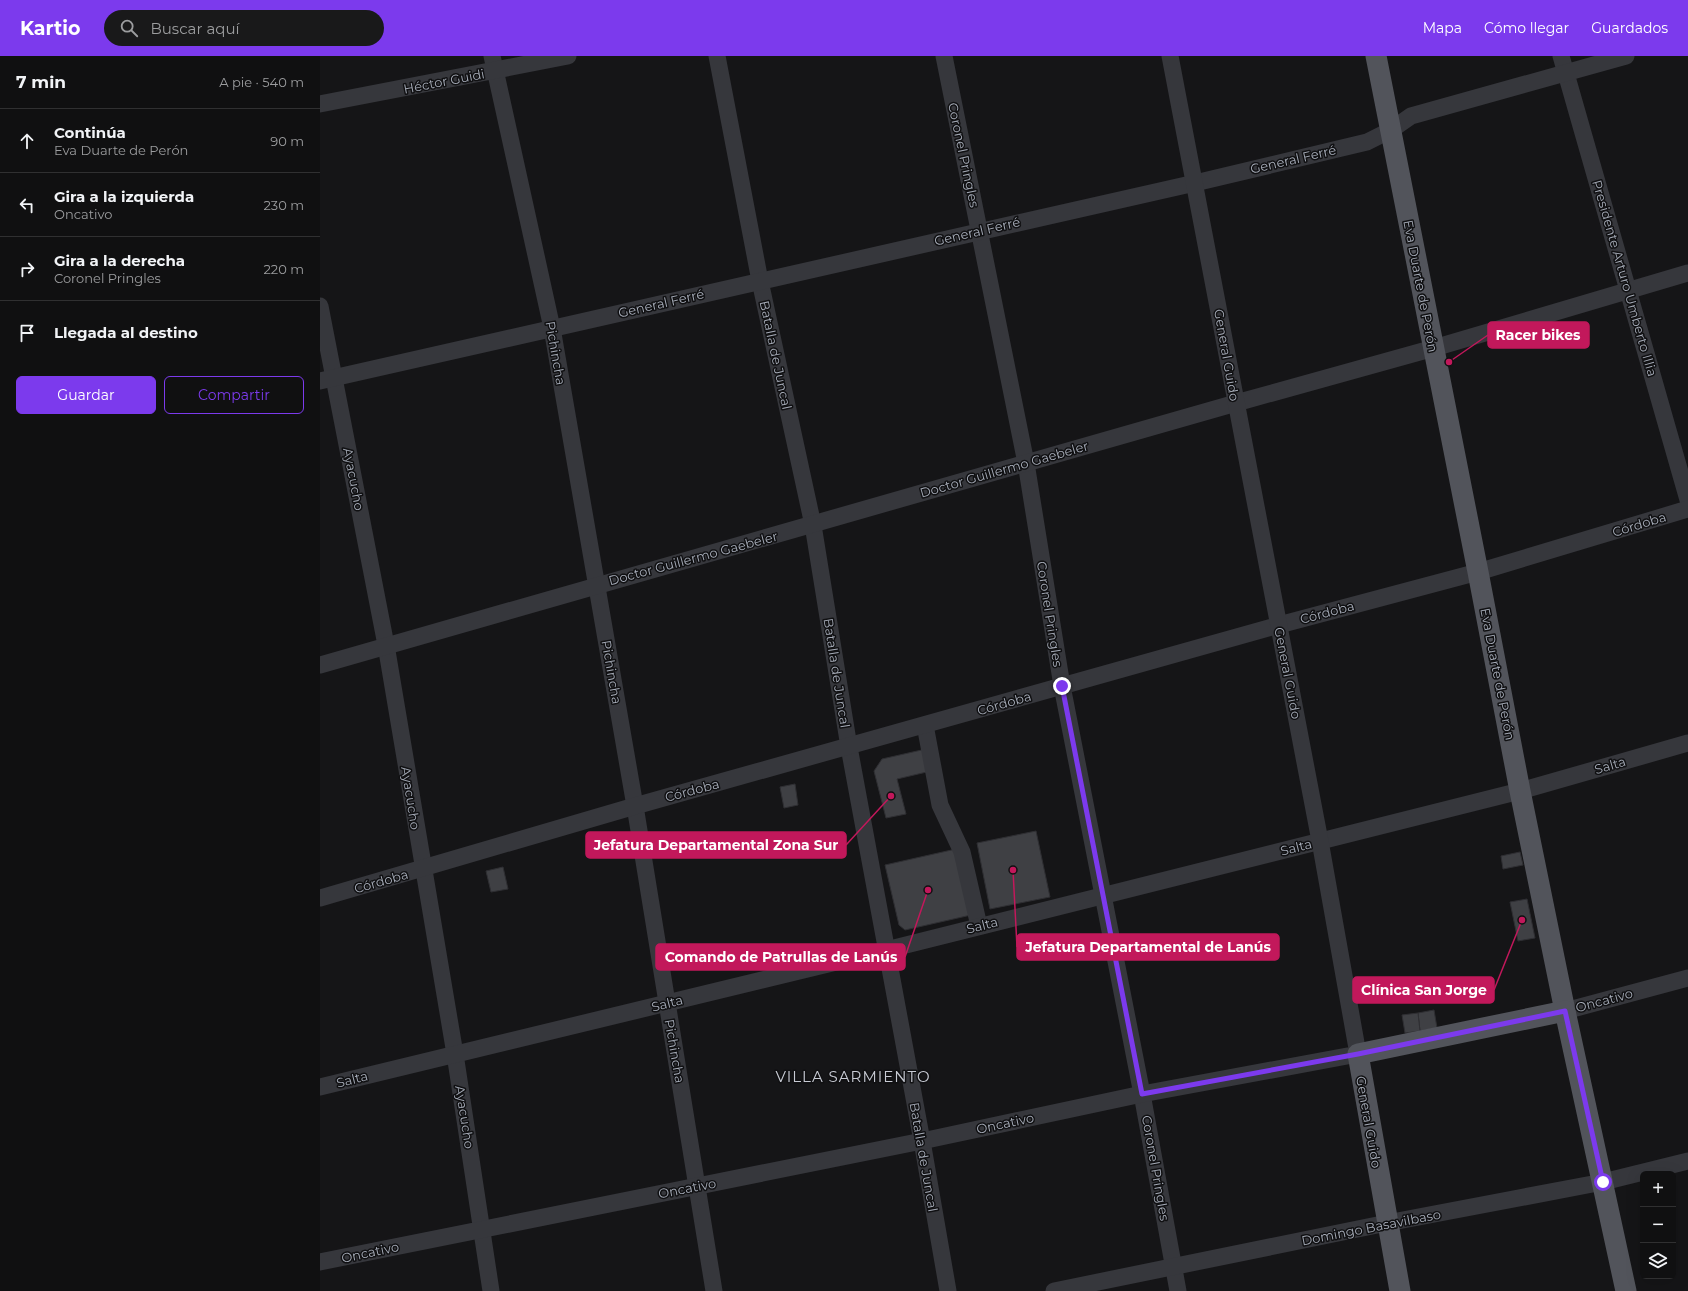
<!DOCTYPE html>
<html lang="es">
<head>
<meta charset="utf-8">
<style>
	:root { --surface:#101011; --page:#19191a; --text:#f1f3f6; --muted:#9c9d9f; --line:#303031; --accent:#7c3aed }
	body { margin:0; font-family:Montserrat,sans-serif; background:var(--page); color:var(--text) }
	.controls { position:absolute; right:12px; bottom:12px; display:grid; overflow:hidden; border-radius:6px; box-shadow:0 4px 16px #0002 }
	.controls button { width:36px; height:36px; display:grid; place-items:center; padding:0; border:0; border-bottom:1px solid var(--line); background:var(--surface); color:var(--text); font:20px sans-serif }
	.stop { position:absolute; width:12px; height:12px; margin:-9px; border:3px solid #7c3aed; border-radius:50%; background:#fff }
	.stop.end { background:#7c3aed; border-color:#fff; box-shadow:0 1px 4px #0008 }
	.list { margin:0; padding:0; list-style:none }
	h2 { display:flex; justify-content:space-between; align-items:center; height:52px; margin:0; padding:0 16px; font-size:17px }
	h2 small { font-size:13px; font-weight:400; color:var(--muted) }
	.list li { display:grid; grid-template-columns:26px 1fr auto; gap:12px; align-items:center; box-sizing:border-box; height:64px; padding:0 16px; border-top:1px solid var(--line) }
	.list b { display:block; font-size:15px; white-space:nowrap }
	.list p { margin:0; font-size:13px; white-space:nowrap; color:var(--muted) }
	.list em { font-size:13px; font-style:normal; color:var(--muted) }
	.actions { display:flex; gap:8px; padding:12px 16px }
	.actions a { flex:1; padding:9px 0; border:1px solid var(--accent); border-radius:6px; text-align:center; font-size:14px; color:var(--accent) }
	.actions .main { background:var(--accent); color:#fff }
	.icon { flex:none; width:22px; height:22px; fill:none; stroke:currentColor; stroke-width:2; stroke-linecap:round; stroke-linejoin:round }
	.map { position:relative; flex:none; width:1368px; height:1235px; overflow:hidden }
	header { display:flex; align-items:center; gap:24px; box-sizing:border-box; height:56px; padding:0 20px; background:var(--accent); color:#fff }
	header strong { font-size:19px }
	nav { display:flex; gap:22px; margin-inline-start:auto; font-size:14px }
	.search { width:280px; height:36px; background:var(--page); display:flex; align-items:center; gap:10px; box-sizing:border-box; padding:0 14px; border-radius:22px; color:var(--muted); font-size:15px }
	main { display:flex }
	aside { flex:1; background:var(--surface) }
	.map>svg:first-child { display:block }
	.building { fill:#3f4044; stroke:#2f2f33 }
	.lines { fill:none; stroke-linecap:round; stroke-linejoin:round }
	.minor { stroke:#36373c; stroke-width:17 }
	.major { stroke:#52545b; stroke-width:21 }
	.route { stroke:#7c3aed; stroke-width:5 }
	.labels { text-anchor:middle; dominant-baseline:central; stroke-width:3; stroke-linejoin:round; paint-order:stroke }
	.street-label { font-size:13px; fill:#a6acb8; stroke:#101012 }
	.quarter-label { font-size:15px; letter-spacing:1px; fill:#c8cbd4; stroke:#101012 }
	.leader { fill:none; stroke:#c2185b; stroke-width:1.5 }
	.callout-dot { fill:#c2185b; stroke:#101012; stroke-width:1.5 }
	.callout { fill:#c2185b; stroke:#c2185b; stroke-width:1.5 }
	.callout-label { font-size:14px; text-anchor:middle; font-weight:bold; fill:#fff }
</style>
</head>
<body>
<header>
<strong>Kartio</strong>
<div class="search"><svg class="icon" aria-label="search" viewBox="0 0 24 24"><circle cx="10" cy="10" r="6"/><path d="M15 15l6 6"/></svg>Buscar aquí</div>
<nav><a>Mapa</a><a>Cómo llegar</a><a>Guardados</a></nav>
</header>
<main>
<aside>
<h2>7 min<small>A pie · 540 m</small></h2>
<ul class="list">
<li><svg class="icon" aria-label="ahead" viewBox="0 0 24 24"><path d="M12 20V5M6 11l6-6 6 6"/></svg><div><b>Continúa</b><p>Eva Duarte de Perón</p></div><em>90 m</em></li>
<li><svg class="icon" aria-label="left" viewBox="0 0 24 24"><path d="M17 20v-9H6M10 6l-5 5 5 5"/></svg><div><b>Gira a la izquierda</b><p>Oncativo</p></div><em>230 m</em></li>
<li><svg class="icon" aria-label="right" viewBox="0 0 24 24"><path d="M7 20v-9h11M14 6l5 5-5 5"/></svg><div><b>Gira a la derecha</b><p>Coronel Pringles</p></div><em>220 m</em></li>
<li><svg class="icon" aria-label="arrive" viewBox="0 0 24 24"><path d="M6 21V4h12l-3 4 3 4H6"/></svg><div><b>Llegada al destino</b></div></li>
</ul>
<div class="actions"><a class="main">Guardar</a><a>Compartir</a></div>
</aside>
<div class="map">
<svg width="1368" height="1235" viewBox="0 0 1368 1235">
	<rect width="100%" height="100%" fill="#151517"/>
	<g class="building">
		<path d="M606,693L611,715L577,723L586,758L566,762L554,715L562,703Z"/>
		<path d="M475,728L478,749L464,752L460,731Z"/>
		<path d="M716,775L730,841L670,853L657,787Z"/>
		<path d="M636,793L651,859L585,874L579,869L565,809Z"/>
		<path d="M1200,796L1203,809L1183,813L1181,800Z"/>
		<path d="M183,811L188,833L171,836L166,815Z"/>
		<path d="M1207,843L1215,882L1198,885L1190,846Z"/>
		<path d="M1114,954L1117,972L1100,975L1098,957Z"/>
		<path d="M1098,957L1100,975L1085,977L1082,959Z"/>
	</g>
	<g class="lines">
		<g class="minor">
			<path d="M172,0L232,272L315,750L394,1235"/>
			<path d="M397,0L440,225L493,469L529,691L602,1085L628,1235"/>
			<path d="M624,0L706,407L742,630L822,1038L858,1235"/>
			<path d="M1241,0L1368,444"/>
			<path d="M0,48L248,0"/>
			<path d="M0,250L66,589L135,998L171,1235"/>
			<path d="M0,325L875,127L1047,86L1071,74L1091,60L1306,0"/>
			<path d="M0,609L916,347L1114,292L1368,217"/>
			<path d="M605,669L620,749L642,796L659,870"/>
			<path d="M0,842L315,750L959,569L1158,516L1368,453"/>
			<path d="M1245,955L1368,922"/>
			<path d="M0,1031L566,894L1200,735L1368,687"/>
			<path d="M0,1206L602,1085L822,1038L1038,998L1000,785L850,0"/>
			<path d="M734,1235L1067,1167L1283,1126L1368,1105"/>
		</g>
		<g class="major">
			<path d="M1056,0L1158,516L1200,735L1245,955L1306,1235"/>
			<path d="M1080,1235L1038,998L1245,955"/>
		</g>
	</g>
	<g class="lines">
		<path class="route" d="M742,630L822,1038L1038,998L1245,955L1283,1126"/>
	</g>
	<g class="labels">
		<g class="street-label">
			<text transform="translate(124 25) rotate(-11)">Héctor Guidi</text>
			<text transform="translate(644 99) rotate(78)">Coronel Pringles</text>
			<text transform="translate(973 103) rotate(-13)">General Ferré</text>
			<text transform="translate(657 175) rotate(-13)">General Ferré</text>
			<text transform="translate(1305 222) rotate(74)">Presidente Arturo Umberto Illia</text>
			<text transform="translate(1101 230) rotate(79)">Eva Duarte de Perón</text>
			<text transform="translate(341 247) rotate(-13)">General Ferré</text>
			<text transform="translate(236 297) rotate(80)">Pichincha</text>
			<text transform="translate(456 299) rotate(78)">Batalla de Juncal</text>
			<text transform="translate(907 299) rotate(80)">General Guido</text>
			<text transform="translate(684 413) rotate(-16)">Doctor Guillermo Gaebeler</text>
			<text transform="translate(34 423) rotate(79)">Ayacucho</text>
			<text transform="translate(1319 468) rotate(-17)">Córdoba</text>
			<text transform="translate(373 502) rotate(-15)">Doctor Guillermo Gaebeler</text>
			<text transform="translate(1007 556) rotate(-15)">Córdoba</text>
			<text transform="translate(730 558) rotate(81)">Coronel Pringles</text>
			<text transform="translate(292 616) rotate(80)">Pichincha</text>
			<text transform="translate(517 617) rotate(81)">Batalla de Juncal</text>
			<text transform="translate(968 617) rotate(79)">General Guido</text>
			<text transform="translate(1178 618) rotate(79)">Eva Duarte de Perón</text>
			<text transform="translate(684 647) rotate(-16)">Córdoba</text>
			<text transform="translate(1290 709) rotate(-16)">Salta</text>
			<text transform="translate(372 734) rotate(-15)">Córdoba</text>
			<text transform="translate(91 742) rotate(81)">Ayacucho</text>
			<text transform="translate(976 791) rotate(-14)">Salta</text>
			<text transform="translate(61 825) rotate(-16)">Córdoba</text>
			<text transform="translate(662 869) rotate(-14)">Salta</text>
			<text transform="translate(1284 944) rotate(-15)">Oncativo</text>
			<text transform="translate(347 947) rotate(-14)">Salta</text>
			<text transform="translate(355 995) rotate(80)">Pichincha</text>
			<text transform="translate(32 1023) rotate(-14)">Salta</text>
			<text transform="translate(145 1061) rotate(81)">Ayacucho</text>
			<text transform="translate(1049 1066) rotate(80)">General Guido</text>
			<text transform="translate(685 1067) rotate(-12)">Oncativo</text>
			<text transform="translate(604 1101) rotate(80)">Batalla de Juncal</text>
			<text transform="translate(836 1112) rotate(80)">Coronel Pringles</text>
			<text transform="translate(367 1132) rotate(-11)">Oncativo</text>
			<text transform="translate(1051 1171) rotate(-11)">Domingo Basavilbaso</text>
			<text transform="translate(50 1196) rotate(-12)">Oncativo</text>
		</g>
		<g class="quarter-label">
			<text x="533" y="1020">VILLA SARMIENTO</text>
		</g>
	</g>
	<path class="leader" d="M1129 306L1168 279M571 740L526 789M693 814L697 891M608 834L585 901M1202 864L1174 934"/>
	<g class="callout-dot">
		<circle cx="1129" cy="306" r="4"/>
		<circle cx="571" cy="740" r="4"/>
		<circle cx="693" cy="814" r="4"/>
		<circle cx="608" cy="834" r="4"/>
		<circle cx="1202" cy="864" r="4"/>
	</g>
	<g class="callout">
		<rect x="1168" y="266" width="101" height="26" rx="4"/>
		<rect x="266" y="776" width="260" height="26" rx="4"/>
		<rect x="697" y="878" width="262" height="26" rx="4"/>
		<rect x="336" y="888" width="249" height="26" rx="4"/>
		<rect x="1033" y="921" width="141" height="26" rx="4"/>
	</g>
	<g class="callout-label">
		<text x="1218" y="284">Racer bikes</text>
		<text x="396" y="794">Jefatura Departamental Zona Sur</text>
		<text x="828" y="896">Jefatura Departamental de Lanús</text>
		<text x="461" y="906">Comando de Patrullas de Lanús</text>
		<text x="1104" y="939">Clínica San Jorge</text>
	</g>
</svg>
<div class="controls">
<button>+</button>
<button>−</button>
<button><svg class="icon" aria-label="layers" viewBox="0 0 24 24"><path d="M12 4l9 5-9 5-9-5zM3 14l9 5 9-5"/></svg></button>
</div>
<div class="stop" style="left:1283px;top:1126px"></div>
<div class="stop end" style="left:742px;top:630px"></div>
</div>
</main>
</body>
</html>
